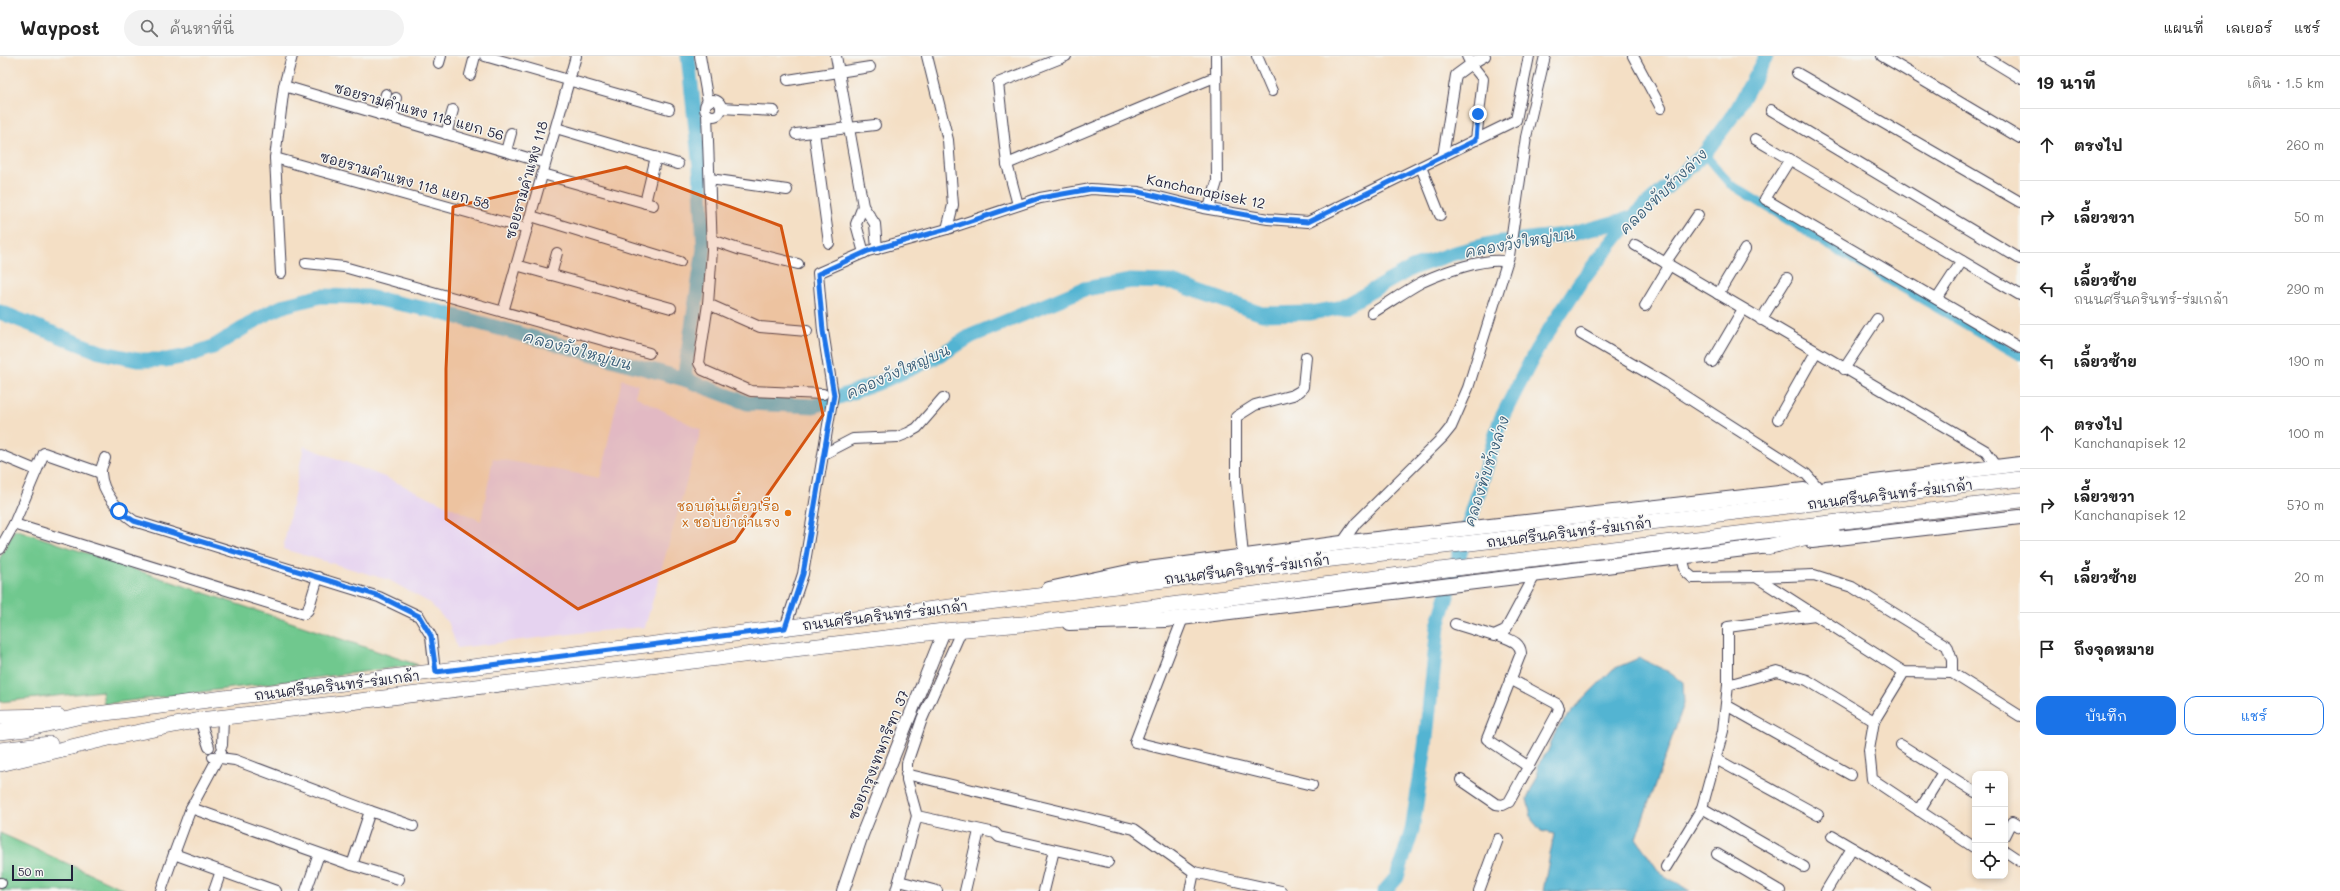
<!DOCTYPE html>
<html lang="th">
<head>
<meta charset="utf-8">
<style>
	:root { --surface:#fff; --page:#f2f2f2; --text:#222; --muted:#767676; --line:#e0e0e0; --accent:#1a73e8 }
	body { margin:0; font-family:Mali,"Playpen Sans Thai",sans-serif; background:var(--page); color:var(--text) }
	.controls { position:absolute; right:12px; bottom:12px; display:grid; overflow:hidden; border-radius:8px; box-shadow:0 2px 6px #0003 }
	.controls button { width:36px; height:36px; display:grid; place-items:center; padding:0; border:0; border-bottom:1px solid var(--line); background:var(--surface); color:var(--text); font:20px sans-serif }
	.scale { position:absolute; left:12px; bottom:10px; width:61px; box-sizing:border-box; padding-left:4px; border:2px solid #22223b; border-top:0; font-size:11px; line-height:14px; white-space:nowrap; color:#22223b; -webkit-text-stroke:3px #f6f6f2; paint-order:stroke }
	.stop { position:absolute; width:12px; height:12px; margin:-9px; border:3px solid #1a73e8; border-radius:50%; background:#fff }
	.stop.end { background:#1a73e8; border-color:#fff; box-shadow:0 1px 4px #0008 }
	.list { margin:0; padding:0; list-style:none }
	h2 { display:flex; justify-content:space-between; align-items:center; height:52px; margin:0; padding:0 16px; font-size:17px }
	h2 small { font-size:13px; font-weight:400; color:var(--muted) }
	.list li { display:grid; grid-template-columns:26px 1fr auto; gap:12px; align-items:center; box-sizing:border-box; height:72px; padding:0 16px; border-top:1px solid var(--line) }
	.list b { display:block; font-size:15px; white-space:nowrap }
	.list p { margin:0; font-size:13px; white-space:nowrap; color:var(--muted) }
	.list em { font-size:13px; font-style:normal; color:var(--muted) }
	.actions { display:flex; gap:8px; padding:12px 16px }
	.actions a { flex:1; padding:9px 0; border:1px solid var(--accent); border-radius:12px; text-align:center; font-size:14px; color:var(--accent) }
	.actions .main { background:var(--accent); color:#fff }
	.icon { flex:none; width:22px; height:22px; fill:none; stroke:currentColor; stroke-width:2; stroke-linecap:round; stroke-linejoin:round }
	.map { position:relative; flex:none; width:2020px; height:835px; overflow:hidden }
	header { display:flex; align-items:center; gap:24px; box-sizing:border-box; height:56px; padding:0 20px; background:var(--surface); border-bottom:1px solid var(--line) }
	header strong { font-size:19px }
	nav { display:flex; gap:22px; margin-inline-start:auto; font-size:14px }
	.search { width:280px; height:36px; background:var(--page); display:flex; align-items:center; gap:10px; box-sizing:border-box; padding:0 14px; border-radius:22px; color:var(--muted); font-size:15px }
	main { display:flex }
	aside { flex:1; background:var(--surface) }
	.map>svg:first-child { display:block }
	.built { fill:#e6d3f0 }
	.green { fill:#70c88e; stroke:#497564 }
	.water { fill:#53b4d2; stroke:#3a6b86 }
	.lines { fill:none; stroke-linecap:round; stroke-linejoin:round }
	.canal { stroke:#53b4d2; stroke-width:9 }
	.river { stroke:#53b4d2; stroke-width:15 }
	.minor-casing { stroke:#423e50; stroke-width:12 }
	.tertiary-casing { stroke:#423e50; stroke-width:14 }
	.secondary-casing { stroke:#423e50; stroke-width:16 }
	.primary-casing { stroke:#423e50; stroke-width:16 }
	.minor { stroke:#fff; stroke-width:10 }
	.tertiary { stroke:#fff; stroke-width:12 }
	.secondary { stroke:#fff; stroke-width:14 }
	.primary { stroke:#fff; stroke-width:15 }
	.route { stroke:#1a73e8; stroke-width:5 }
	.marked { fill:#d45411; fill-opacity:0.2; stroke:#d45411; stroke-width:3; stroke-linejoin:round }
	.food-dot { fill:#e8710a; stroke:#f6f6f2; stroke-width:1.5 }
	.labels { text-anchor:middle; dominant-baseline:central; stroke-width:3; stroke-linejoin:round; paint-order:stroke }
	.street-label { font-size:14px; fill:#22223b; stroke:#f6f6f2 }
	.food-label { font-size:14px; fill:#c56008; stroke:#f6f6f2; text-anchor:end }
	.water-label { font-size:15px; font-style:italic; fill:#365c77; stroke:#f6f6f2 }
</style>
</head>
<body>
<header>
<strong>Waypost</strong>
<div class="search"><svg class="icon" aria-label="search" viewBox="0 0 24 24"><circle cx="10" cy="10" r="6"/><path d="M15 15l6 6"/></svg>ค้นหาที่นี่</div>
<nav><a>แผนที่</a><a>เลเยอร์</a><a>แชร์</a></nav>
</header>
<main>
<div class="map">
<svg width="2020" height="835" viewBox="0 0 2020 835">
	<rect width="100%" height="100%" fill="#f6f6f2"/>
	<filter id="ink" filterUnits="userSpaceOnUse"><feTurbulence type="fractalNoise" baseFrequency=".025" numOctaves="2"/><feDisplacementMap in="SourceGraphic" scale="8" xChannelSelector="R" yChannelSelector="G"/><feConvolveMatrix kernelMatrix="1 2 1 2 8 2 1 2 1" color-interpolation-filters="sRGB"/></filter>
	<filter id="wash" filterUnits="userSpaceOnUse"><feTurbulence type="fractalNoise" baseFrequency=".012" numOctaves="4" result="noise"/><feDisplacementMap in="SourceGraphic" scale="16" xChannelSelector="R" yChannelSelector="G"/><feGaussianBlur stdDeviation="0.9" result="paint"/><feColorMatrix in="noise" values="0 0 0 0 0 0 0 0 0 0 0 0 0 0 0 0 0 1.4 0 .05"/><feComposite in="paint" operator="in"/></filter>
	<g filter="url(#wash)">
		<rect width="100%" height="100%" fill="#f4dfc5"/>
		<path class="built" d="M622,323L638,329L635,340L701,374L645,571L579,577L457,592L449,568L430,547L389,524L283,493L304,390L387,422L481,465L493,402L600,422Z"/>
		<g class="green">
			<path d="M15,473L418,609L104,648L102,635L0,646V502Z"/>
			<path d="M0,777L128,835H1L3,830L0,823Z"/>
		</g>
		<path class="water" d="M1639,602L1667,615L1683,626L1684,648L1636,782L1660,817L1690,835H1543L1554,778L1541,775L1532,764L1527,743L1538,719L1537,710L1548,695L1556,674L1582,644L1613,613Z"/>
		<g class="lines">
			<path class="canal" d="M1704,98L1730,128L1823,186L2020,300"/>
			<g class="river">
				<path d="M0,256L100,296L137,304H166L187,300L213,291L266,258L286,249L321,240L368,241L436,255L684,323L747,347L814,350L878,327L937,301L971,280L1084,233L1131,225L1172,226L1262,258L1311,257L1343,251L1412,212L1451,198L1494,187L1572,178L1632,162"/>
				<path d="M684,323L704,193L700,111L688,0"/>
				<path d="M1385,835L1397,821L1412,774L1425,691L1438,570L1500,365L1537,293L1579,228L1632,162L1704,98L1736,55L1766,0"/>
			</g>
		</g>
	</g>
	<g filter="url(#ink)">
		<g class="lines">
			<g class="minor-casing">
				<g id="minor">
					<path d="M485,0L669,53"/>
					<path d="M700,0L708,46"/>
					<path d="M836,0L863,150L875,168L877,193"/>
					<path d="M927,0L948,84L953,149L947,173"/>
					<path d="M1257,0L1272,35"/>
					<path d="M1467,0L1471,8L1485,0"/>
					<path d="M1633,0L1661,52"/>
					<path d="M1882,0L2020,82"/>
					<path d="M1984,0L2020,22"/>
					<path d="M439,7L441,0"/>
					<path d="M1797,17L2020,146"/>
					<path d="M470,19L475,0"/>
					<path d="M788,24L870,11"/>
					<path d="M284,30L545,107"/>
					<circle cx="713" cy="52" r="8"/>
					<path d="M722,52L774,55"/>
					<path d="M1771,54L2020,203"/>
					<path d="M707,58L712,194L708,248L699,307L703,314L751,335L823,338"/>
					<path d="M380,59L386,38"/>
					<path d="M391,62L396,42"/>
					<path d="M556,72L678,108"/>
					<path d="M814,76L829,187"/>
					<path d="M446,78L453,54"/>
					<path d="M796,78L875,69"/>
					<path d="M1755,83L2020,239"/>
					<path d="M506,95L511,77"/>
					<path d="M1443,100L1456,19L1471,8L1483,23L1476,84"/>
					<path d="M275,102L527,173"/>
					<path d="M1790,103L1765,143L2020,292"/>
					<path d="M1007,108L1210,23"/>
					<path d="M1421,111L1440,159"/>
					<path d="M543,118L653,149"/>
					<path d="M710,123L787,134"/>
					<path d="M645,147L656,101"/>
					<path d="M1018,149L1007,108L998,27L1066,0"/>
					<path d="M863,150L856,168L864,197"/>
					<path d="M1209,152L1217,126L1216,0"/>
					<path d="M531,160L680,206"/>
					<path d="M712,184L741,194L798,208"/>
					<path d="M1635,189L1986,395L1997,411"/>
					<path d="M306,207L344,211L649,297"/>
					<path d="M1665,207L1698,159"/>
					<path d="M516,209L671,252"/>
					<path d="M281,217L275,102L284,30L292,0"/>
					<path d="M551,219L557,197"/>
					<path d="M1718,238L1745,193"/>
					<path d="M1937,243L1962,205"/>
					<path d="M708,248L760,271L807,275"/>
					<path d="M1645,250L1669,210"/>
					<path d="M503,256L576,0"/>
					<path d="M1372,257C1389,247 1405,235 1422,226C1441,217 1488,200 1507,206"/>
					<path d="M1761,264L1787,222"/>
					<path d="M1581,278L1663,326L1791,408L1806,418L1822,436"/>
					<path d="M1712,306L1743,253"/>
					<path d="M1844,313L1877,263"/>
					<path d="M1778,363L1816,296"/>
					<path d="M824,398L853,383L898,381L908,377L917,372L943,342"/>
					<path d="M0,399L36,414"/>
					<path d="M105,402C104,406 100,413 101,417C102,437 119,455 134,465L379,541L419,560L431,580L435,616"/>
					<path d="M14,468L304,558L308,554L318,521"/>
					<path d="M1342,487L1356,467L1443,381L1451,371L1468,332L1509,200L1526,81L1545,0"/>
					<path d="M0,493L14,468L44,397L101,417"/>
					<path d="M1243,500L1236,426V361L1255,349L1293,339L1300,335L1303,331L1306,301"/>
					<path d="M1682,501L1686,516L1693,522L1756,521L1904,616L1952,617L2020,660"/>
					<path d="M1756,521L1814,519L1852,531L1947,590L1952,604V617"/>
					<path d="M1183,562L1135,686L1312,729"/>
					<path d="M1455,568L1494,580L1505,575L1535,519"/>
					<path d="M785,572L803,518L833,339L823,275L818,217L868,195L947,173L1040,142L1091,133L1139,136L1203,152L1268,163L1308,166L1516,64L1529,0"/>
					<path d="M962,573L922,663L907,707V724L917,760L995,777L999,781L1108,806"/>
					<path d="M1499,579C1509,584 1520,585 1521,597L1487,683L1529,711"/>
					<path d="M1904,616L1874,665L1869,694L1872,723L1975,792"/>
					<path d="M1728,629L1777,615L1807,624L1874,665"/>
					<path d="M1726,649L1851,719"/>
					<path d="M200,664L209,691"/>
					<path d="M222,689L223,662"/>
					<path d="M1901,689L1975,736"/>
					<path d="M221,696L191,752L352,809L399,823"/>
					<path d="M213,701L235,704L370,755L352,809"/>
					<path d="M1716,703L1818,759"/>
					<path d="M906,718L1134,773L1194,816L1281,835"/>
					<path d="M1461,724L1496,748L1503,749L1509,746L1557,658L1559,652L1557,648L1510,623"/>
					<path d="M1702,752L1804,811"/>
					<path d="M370,755L413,770"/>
					<path d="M1919,755L1943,716"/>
					<path d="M1832,780L1926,835"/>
					<path d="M2005,780L2012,766L2020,771"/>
					<path d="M2005,795L2020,805"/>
					<path d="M174,798L191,752"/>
					<path d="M1717,798L1780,835"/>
					<path d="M1666,811L1702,752L1723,675L1728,629V571L1815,559"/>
					<path d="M899,825L937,835"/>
					<path d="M0,827H1"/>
					<path d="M161,835L174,798L276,835"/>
					<path d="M214,835L221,815"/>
					<path d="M306,835L319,798"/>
					<path d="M896,835L917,760"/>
					<path d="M965,835L979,775"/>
					<path d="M1044,835L1054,794"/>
					<path d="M1190,835L1194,816"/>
					<path d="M1479,835L1498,783"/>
					<path d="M1826,835L1852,792"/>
				</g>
			</g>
			<g class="tertiary-casing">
				<path id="tertiary" d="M843,835L862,779L944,575"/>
			</g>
			<g class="secondary-casing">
				<g id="secondary">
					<path d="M1826,432L2020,408"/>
					<path d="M1812,485L2020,461"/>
					<path d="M1049,533L1133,515L1342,487L1804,434"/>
					<path d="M1069,567L1165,564L1777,489"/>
				</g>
			</g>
			<g class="primary-casing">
				<g id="primary">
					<path d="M1792,436H1841"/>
					<path d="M1767,491L1832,475"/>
					<path d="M0,661L58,660"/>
					<path d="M0,676L26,673L81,660L1332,503L2020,423"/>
					<path d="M0,694L50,688"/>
					<path d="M0,708L109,682L200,664L944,575L1033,567L1423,516L2020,444"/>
				</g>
			</g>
			<use href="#minor" class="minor"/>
			<use href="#tertiary" class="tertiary"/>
			<use href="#secondary" class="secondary"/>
			<use href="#primary" class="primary"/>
		</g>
	</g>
	<g class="lines" filter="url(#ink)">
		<path class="route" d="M119,455L134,465L379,540L419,560L431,580L436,616L785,572L803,518L834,339L823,275L818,218L868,195L947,173L1040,142L1091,133L1139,136L1209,152L1268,163L1308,166L1476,84L1478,58"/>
	</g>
	<path class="marked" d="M626,111L781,170L823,359L735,485L578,553L446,463V313L453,151Z"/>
	<circle class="food-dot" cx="788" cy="457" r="4"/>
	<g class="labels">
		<g class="street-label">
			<text transform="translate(419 55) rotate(16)">ซอยรามคำแหง 118 แยก 56</text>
			<text transform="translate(405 124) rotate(16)">ซอยรามคำแหง 118 แยก 58</text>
			<text transform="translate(526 124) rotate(-74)">ซอยรามคำแหง 118</text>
			<text transform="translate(1206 135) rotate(12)">Kanchanapisek 12</text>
			<text transform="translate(1890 438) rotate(-7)">ถนนศรีนครินทร์-ร่มเกล้า</text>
			<text transform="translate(1569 476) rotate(-7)">ถนนศรีนครินทร์-ร่มเกล้า</text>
			<text transform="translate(1247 513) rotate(-7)">ถนนศรีนครินทร์-ร่มเกล้า</text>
			<text transform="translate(885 559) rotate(-7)">ถนนศรีนครินทร์-ร่มเกล้า</text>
			<text transform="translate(337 629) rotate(-7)">ถนนศรีนครินทร์-ร่มเกล้า</text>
			<text transform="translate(878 699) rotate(-68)">ซอยกรุงเทพกรีฑา 37</text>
		</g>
		<g class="food-label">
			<text x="780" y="449">ชอบตุ๋นเตี๋ยวเรือ<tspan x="780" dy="16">x ชอบยำตำแรง</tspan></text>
		</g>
		<g class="water-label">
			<text transform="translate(1663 135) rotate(-44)">คลองทับช้างล่าง</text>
			<text transform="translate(1520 186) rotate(-10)">คลองวังใหญ่บน</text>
			<text transform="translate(578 294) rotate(15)">คลองวังใหญ่บน</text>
			<text transform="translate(898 315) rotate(-24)">คลองวังใหญ่บน</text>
			<text transform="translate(1486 415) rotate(-72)">คลองทับช้างล่าง</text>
		</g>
	</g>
</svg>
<div class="controls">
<button>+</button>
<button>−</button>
<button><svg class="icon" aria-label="locate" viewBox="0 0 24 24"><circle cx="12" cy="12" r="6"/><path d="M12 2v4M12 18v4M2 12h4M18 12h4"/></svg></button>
</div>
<div class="scale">50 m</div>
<div class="stop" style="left:119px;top:455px"></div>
<div class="stop end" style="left:1478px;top:58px"></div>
</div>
<aside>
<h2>19 นาที<small>เดิน · 1.5 km</small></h2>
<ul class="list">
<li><svg class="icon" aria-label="ahead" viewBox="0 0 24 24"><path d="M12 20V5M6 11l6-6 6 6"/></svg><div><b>ตรงไป</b></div><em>260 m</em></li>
<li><svg class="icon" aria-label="right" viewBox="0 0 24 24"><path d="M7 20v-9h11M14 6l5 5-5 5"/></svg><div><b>เลี้ยวขวา</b></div><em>50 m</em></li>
<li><svg class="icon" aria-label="left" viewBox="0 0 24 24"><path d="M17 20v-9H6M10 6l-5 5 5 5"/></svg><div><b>เลี้ยวซ้าย</b><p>ถนนศรีนครินทร์-ร่มเกล้า</p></div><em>290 m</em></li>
<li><svg class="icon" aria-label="left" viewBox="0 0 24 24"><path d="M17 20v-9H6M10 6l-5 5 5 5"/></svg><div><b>เลี้ยวซ้าย</b></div><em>190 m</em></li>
<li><svg class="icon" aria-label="ahead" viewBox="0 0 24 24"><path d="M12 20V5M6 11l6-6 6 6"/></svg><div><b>ตรงไป</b><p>Kanchanapisek 12</p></div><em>100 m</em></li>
<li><svg class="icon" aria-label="right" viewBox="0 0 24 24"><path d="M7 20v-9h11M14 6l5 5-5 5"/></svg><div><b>เลี้ยวขวา</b><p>Kanchanapisek 12</p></div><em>570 m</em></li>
<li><svg class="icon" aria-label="left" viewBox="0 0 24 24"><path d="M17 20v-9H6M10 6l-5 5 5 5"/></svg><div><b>เลี้ยวซ้าย</b></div><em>20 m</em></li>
<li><svg class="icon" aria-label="arrive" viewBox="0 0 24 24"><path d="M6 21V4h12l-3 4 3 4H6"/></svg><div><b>ถึงจุดหมาย</b></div></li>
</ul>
<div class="actions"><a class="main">บันทึก</a><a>แชร์</a></div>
</aside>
</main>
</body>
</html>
